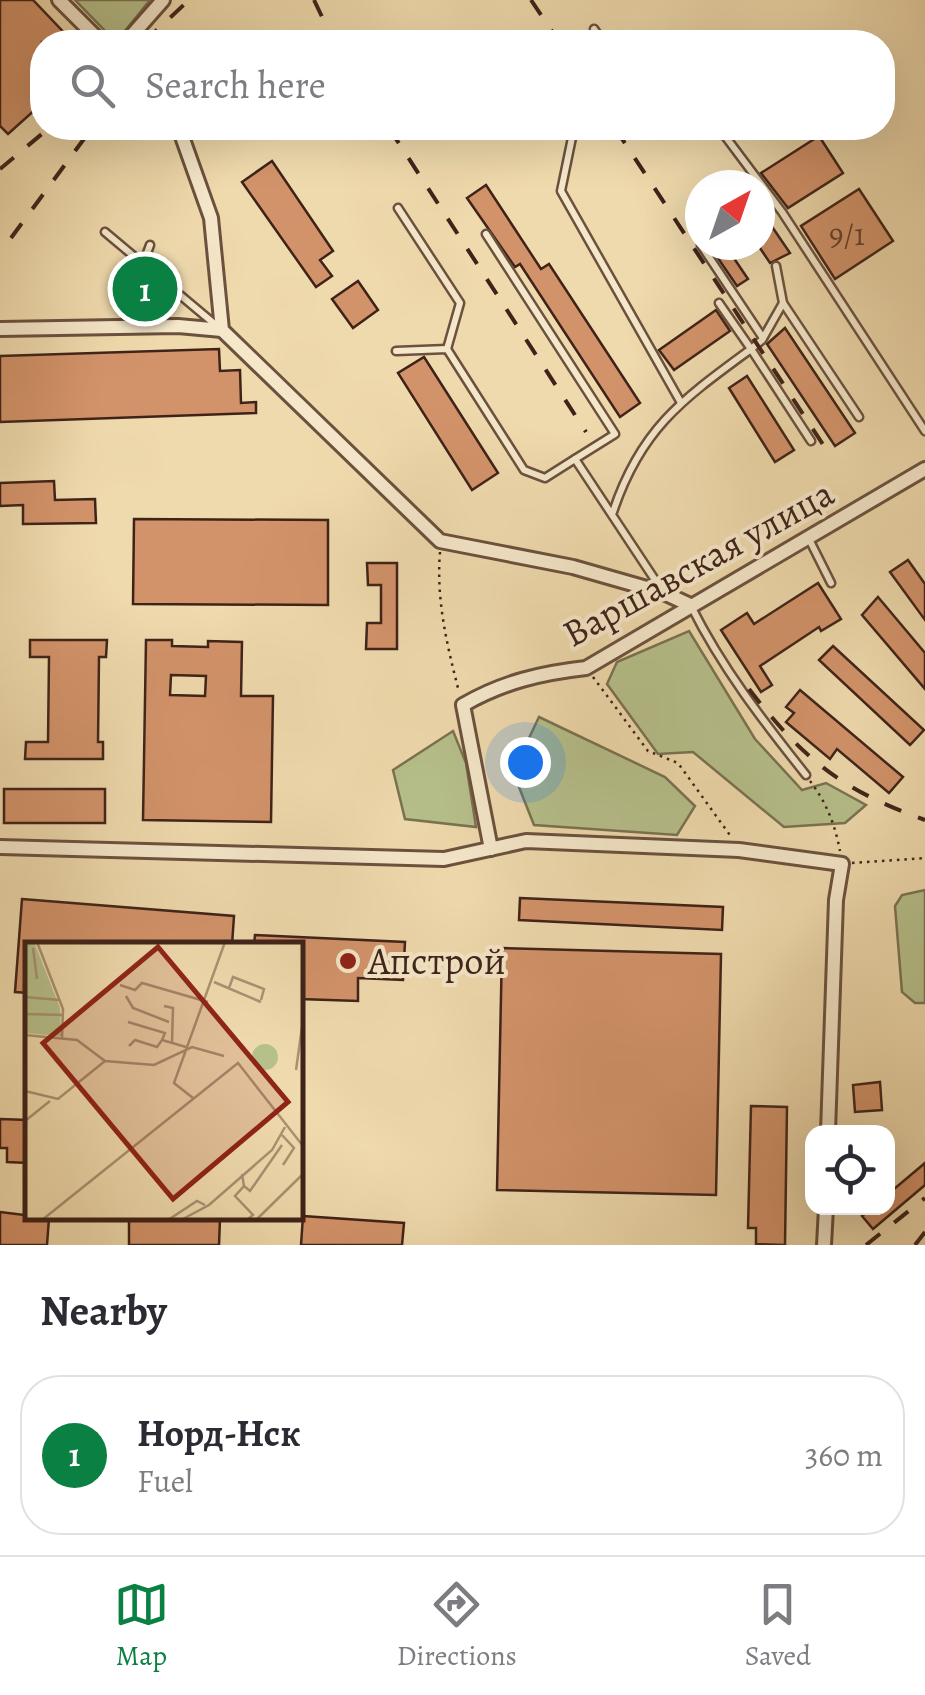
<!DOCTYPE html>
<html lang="en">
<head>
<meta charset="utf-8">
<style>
	:root { --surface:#fff; --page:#f7f7f7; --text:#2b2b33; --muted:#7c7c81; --line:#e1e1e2; --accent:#0b8043 }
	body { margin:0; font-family:Alegreya,serif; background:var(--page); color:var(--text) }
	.controls { position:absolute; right:30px; bottom:30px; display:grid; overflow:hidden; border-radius:20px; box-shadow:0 10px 40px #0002 }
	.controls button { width:90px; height:90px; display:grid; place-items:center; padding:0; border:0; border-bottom:2px solid var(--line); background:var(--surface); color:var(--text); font:50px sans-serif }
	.compass { position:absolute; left:685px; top:170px; width:90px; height:90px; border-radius:50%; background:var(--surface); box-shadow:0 10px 40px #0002; rotate:40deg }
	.you { position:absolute; left:525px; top:762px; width:35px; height:35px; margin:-25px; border:8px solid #fff; border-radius:50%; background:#1a73e8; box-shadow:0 0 0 15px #1a73e833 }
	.badge { display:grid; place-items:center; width:65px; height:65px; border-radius:50%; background:var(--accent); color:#fff; font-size:32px; font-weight:700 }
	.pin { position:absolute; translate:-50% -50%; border:5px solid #fff; box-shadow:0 2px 10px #0006 }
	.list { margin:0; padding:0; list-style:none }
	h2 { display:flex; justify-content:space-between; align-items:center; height:130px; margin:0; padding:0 40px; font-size:42px }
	h2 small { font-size:32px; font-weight:400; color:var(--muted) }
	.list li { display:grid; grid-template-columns:65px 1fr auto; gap:30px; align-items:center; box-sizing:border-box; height:160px; margin:0 20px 20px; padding:0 20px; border:2px solid var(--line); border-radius:40px }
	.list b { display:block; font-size:38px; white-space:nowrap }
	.list p { margin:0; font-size:32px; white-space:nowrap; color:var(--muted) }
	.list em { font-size:32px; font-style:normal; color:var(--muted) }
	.icon { flex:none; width:55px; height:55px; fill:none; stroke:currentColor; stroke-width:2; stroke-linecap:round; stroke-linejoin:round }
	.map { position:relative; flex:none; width:925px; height:1245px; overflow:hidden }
	.search { position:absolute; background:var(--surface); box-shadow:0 10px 40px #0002; left:30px; right:30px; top:30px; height:110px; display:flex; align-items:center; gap:25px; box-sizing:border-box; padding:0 35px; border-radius:40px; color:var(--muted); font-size:38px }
	.sheet { height:310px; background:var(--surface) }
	nav { display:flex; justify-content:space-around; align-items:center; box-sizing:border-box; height:140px; border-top:2px solid var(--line); background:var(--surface); font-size:28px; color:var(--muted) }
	nav a { display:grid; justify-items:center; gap:5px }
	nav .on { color:var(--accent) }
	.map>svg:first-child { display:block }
	.green { fill:#b6c08b; stroke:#7a7252; stroke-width:2.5 }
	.building { fill:#d3936a; stroke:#3f2319; stroke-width:2.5; fill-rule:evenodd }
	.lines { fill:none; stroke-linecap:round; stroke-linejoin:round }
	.lane-casing { stroke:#6b513e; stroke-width:11 }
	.street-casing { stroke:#6b513e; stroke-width:18 }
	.path { stroke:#3f2319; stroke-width:2.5; stroke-dasharray:2.5 5; stroke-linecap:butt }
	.lane { stroke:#f5e7ca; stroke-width:6 }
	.street { stroke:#f5e7ca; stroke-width:12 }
	.rail { stroke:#3f2319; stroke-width:4; stroke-dasharray:18 18; stroke-linecap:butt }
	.poi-dot { fill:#8f2418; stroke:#f5e7ca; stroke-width:4 }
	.labels { text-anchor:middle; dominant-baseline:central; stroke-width:8; stroke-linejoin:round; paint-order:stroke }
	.number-label { font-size:32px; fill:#643f2d }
	.street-label { font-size:38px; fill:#3f2319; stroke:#f5e7ca }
	.poi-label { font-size:38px; fill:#3f2319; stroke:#f5e7ca; text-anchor:start }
	.inset-road { fill:none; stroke:#a99172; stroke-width:2.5 }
	.view { fill:#8f2418; fill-opacity:0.15; stroke:#8f2418; stroke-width:5 }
	.inset-edge { fill:none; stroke:#3f2319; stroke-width:5 }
</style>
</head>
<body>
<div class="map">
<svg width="925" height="1245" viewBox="0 0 925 1245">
	<rect width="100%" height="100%" fill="#efdaad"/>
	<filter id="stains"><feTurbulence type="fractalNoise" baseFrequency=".002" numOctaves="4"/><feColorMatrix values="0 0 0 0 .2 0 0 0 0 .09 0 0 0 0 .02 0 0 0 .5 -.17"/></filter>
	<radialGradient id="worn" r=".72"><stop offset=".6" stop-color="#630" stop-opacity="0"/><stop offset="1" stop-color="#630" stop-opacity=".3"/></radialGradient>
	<g class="green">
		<path d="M75,0H150L116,42Z"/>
		<path d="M689,631L755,739L802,790L826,783L866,805L845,823L784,827L693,752L658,754L607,684L617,662Z"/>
		<path d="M539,717L665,777L695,806L677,835L534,825L513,772Z"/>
		<path d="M453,731L466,763L476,827L405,819L393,770Z"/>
		<path d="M925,890V1003H915L902,992L895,906L902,895Z"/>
	</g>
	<g class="building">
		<path d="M0,0H33L73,42H42V112L38,107L8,134L0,126Z"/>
		<path d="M819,136L843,173L788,208L761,173Z"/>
		<path d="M272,161L333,251L320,260L332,276L316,287L242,182Z"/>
		<path d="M486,185L541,269L549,264L640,403L620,417L520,264L515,267L467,198Z"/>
		<path d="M859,189L893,241L835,279L801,226Z"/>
		<path d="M760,209L790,253L770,263L760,248Z"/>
		<path d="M709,245H725L748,279L737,286Z"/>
		<path d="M358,281L378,310L353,328L332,299Z"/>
		<path d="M716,310L730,331L674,370L659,350Z"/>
		<path d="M785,328L855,433L835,446L767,344Z"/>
		<path d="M219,349L220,371L240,370L241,403L256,402V413L0,422V356Z"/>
		<path d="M424,357L498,473L472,490L398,373Z"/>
		<path d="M747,376L794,450L775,462L729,388Z"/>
		<path d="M54,481L55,500L95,499L96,523L23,524V505L0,506V483Z"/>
		<path d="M134,519L328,520V605L133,604Z"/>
		<path d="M908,560L925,584V620L890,572Z"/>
		<path d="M367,563H397V649H366L367,623H381V585H368Z"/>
		<path d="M818,583L841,619L821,631L819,627L760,666L772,685L761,692L721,630L747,613L754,624Z"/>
		<path d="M878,597L925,653V689L862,615Z"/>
		<path d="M30,640H107L106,657H99L98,742H103V759H25L26,742H48L49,657H30Z"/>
		<path d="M146,640H172V646L208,647V641L242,642L241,696H273L271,822L143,820ZM171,675L206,676L205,696L170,695Z"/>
		<path d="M833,646L924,730L910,745L819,660Z"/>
		<path d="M800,690L903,777L889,793L837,749L830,759L786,722L794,713L786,707Z"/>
		<rect x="4" y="789" width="101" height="34"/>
		<path d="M520,898L723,907L722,930L519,920Z"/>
		<path d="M22,899L234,916L232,945H28V993L15,992Z"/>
		<path d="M255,935L405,942L403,980L358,978V1001L300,999V945H254Z"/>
		<path d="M502,948L721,954L716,1195L497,1190Z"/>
		<path d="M880,1082L882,1110L855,1112L853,1085Z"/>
		<path d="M751,1106L787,1107L785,1245L756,1244V1228H748Z"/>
		<path d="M0,1119L28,1120V1163L7,1162V1148H0Z"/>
		<path d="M925,1163V1185L873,1229L862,1216L872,1208H888V1194Z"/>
		<path d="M0,1212L49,1218L47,1245H0Z"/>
		<path d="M303,1216L404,1223L402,1245H301Z"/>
		<path d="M129,1218L220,1219L219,1245H129Z"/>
	</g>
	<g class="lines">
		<g class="lane-casing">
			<g id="lane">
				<path d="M594,29L603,42"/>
				<path d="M574,128L561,191L680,401"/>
				<path d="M719,128L782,212L925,431"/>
				<path d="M398,208L460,303L447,349"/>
				<path d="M105,232L217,326"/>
				<path d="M486,234L615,434L575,459"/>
				<path d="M701,245L763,338"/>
				<path d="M143,264L150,245"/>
				<path d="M776,266L783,303L859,417"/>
				<path d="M783,303L762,340L751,349L811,441"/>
				<path d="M396,351L447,349L524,470L545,478L575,459L663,592"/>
				<path d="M613,512C641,428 683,399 751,349L719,303"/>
				<path d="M809,539L831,583"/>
				<path d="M691,606C722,668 763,721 806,775"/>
			</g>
		</g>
		<g class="street-casing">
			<g id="street">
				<path d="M59,0L101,42"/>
				<path d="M126,42L163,0"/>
				<path d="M179,128L211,218L222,330L440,541L573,567L664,593L690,605"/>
				<path d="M0,329L178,326L222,330"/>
				<path d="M0,847L444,859L526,841L739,850L842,864L836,900L828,1132"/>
				<path d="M491,849L463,705C503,682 541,673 586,668L925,469"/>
				<path d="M824,1245L826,1208"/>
			</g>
		</g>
		<g class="path">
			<path d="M440,552C436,600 447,645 459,692"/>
			<path d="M593,677L648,751L678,763L732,838"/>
			<path d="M810,781C826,802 835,824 840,851"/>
			<path d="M852,863L925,858"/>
		</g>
		<use href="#lane" class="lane"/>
		<use href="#street" class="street"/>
		<g class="rail">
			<path d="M314,0L334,42"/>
			<path d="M531,0L559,42"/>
			<path d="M144,42L189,0"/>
			<path d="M389,128L586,432"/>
			<path d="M615,128L824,446"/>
			<path d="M0,169L49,128"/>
			<path d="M11,238L92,128"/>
			<path d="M749,689C803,759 841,790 925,820"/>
			<path d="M866,1245L925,1198"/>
			<path d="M915,1245L925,1232"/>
		</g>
	</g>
	<circle class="poi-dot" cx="348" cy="961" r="10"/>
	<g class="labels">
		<g class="number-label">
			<text x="847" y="234">9/1</text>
		</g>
		<g class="street-label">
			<text transform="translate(698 563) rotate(-29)">Варшавская улица</text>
		</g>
		<g class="poi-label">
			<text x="368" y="961">Апстрой</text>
		</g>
	</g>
	<g transform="translate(25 942)">
		<rect width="278" height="278" fill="#efdaad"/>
		<path d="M0,0H9L35,66L36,94L0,91ZM227 115a13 13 0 1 1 26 0a13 13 0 1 1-26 0Z" fill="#b6c08b"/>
		<path class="inset-road" d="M12,0L38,67L37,96M8,6L12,37M189,40L236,60M95,43L110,48L117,41L183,60M204,46L208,35L239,47L236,58M101,54L108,66L144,80M0,55L34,58M139,64L148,66L147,100M0,72L38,73M103,80L140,91L137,98M0,93L52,98L80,119L129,123L167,105L199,114M104,104L110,98L132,105L137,98L161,105M271,128L278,78M0,149L33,157L80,119M168,156L149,141L200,0M0,179L25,159M257,193L269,206L258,223M217,232L219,244L210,254L228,273L222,278M219,244L225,249L257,203M17,278L213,121L278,204M143,278L172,259L180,263M156,278L184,263L247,208L260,185M231,278L278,232"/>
		<path class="view" d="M133,5L263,160L148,257L18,101Z"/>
		<rect width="278" height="278" class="inset-edge"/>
	</g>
	<rect width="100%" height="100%" filter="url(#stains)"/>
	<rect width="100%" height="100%" fill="url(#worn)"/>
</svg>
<div class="controls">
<button><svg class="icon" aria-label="locate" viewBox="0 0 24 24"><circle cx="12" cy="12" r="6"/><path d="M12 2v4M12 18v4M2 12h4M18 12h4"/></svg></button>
</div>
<svg class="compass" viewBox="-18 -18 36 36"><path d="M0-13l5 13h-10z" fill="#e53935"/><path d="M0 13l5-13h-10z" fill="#7c7c81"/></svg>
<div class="you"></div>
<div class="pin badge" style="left:145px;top:289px">1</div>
<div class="search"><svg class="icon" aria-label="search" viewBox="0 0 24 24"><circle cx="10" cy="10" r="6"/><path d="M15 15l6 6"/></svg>Search here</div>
</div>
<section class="sheet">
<h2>Nearby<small></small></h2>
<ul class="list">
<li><span class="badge">1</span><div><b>Норд-Нск</b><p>Fuel</p></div><em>360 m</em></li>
</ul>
</section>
<nav>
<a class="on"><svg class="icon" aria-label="map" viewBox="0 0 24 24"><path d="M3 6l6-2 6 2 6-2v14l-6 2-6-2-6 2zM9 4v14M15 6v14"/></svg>Map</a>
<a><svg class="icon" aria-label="directions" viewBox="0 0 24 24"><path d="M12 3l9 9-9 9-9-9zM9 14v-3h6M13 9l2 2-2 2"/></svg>Directions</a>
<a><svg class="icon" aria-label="saved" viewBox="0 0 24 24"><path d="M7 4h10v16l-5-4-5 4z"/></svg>Saved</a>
</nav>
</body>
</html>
